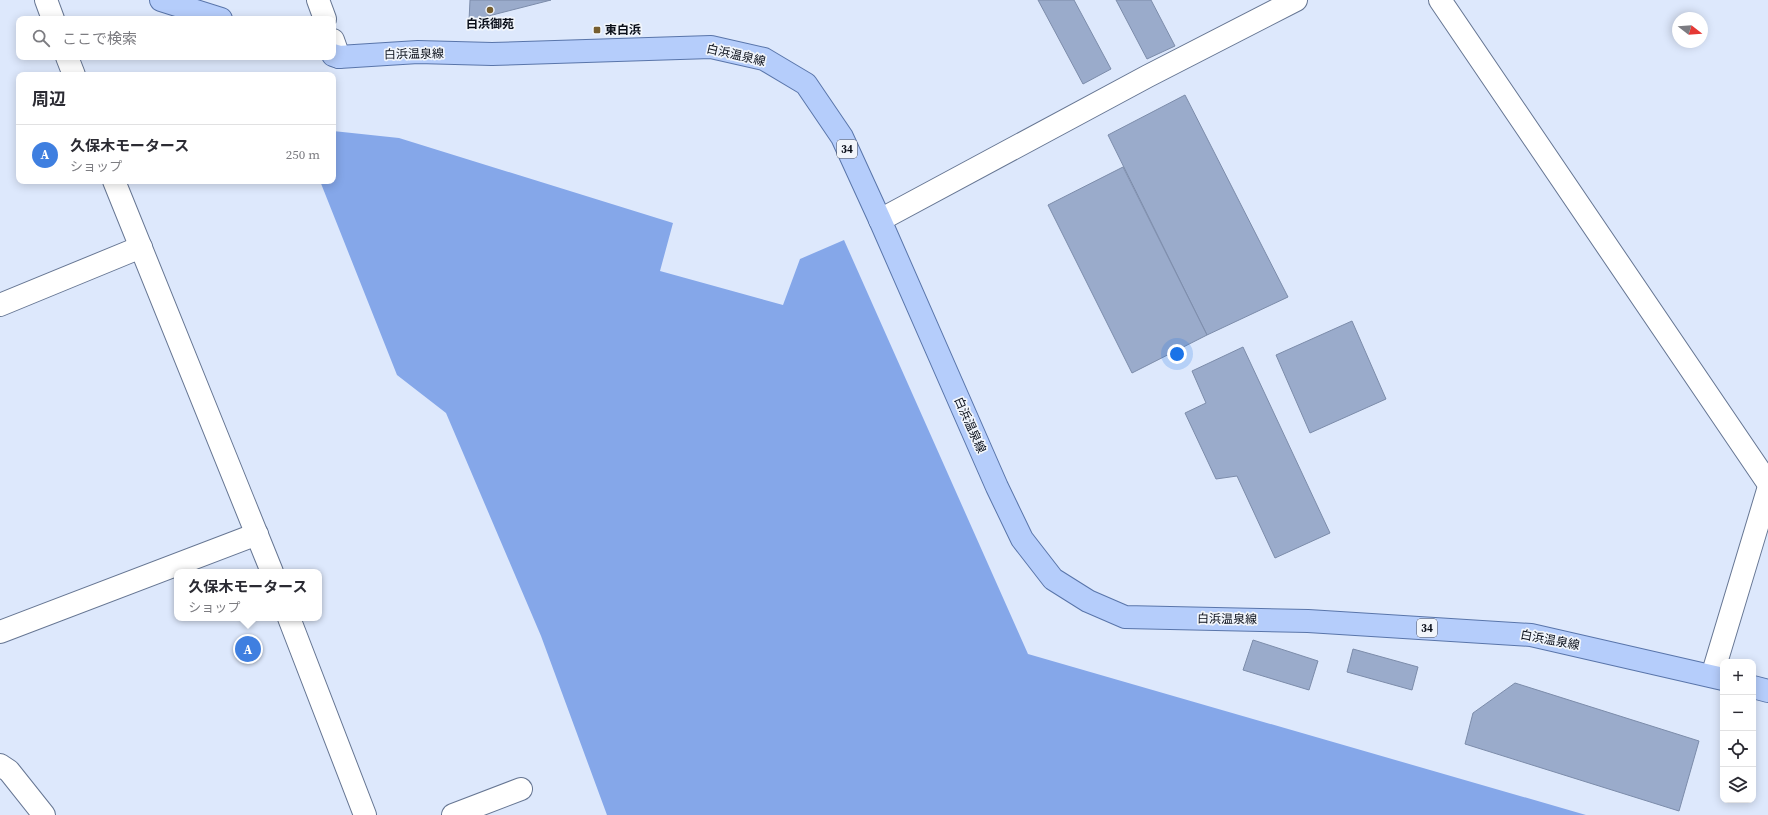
<!DOCTYPE html>
<html lang="ja">
<head>
<meta charset="utf-8">
<style>
	:root { --surface:#fff; --page:#f7f7f7; --text:#2b2b33; --muted:#7c7c81; --line:#e1e1e2; --accent:#111827 }
	body { margin:0; font-family:"Source Serif 4","Noto Sans JP",serif; background:var(--page); color:var(--text) }
	.controls { position:absolute; right:12px; bottom:12px; display:grid; overflow:hidden; border-radius:8px; box-shadow:0 2px 10px #0003 }
	.controls button { width:36px; height:36px; display:grid; place-items:center; padding:0; border:0; border-bottom:1px solid var(--line); background:var(--surface); color:var(--text); font:20px sans-serif }
	.compass { position:absolute; left:1672px; top:12px; width:36px; height:36px; border-radius:50%; background:var(--surface); box-shadow:0 2px 10px #0003; rotate:107deg }
	.you { position:absolute; left:1177px; top:354px; width:14px; height:14px; margin:-10px; border:3px solid #fff; border-radius:50%; background:#1a73e8; box-shadow:0 0 0 6px #1a73e833 }
	.badge { display:grid; place-items:center; width:26px; height:26px; border-radius:50%; background:var(--accent); color:#fff; font-size:13px; font-weight:700 }
	.pin { position:absolute; translate:-50% -50%; border:2px solid #fff; box-shadow:0 1px 4px #0006 }
	.popup { position:absolute; left:174px; top:569px; width:148px; height:52px; box-sizing:border-box; display:grid; place-content:center; border-radius:8px; background:var(--surface); filter:drop-shadow(0 1px 3px #0005); font-size:13px; white-space:nowrap; color:var(--muted) }
	.popup b { font-size:15px; color:var(--text) }
	.popup::after { content:''; position:absolute; left:50%; top:100%; margin-left:-8px; border:8px solid transparent; border-top-color:var(--surface) }
	.list { margin:0; padding:0; list-style:none }
	h2 { display:flex; justify-content:space-between; align-items:center; height:52px; margin:0; padding:0 16px; font-size:17px }
	h2 small { font-size:13px; font-weight:400; color:var(--muted) }
	.list li { display:grid; grid-template-columns:26px 1fr auto; gap:12px; align-items:center; box-sizing:border-box; height:60px; padding:0 16px; border-top:1px solid var(--line) }
	.list b { display:block; font-size:15px; white-space:nowrap }
	.list p { margin:0; font-size:13px; white-space:nowrap; color:var(--muted) }
	.list em { font-size:13px; font-style:normal; color:var(--muted) }
	.icon { flex:none; width:22px; height:22px; fill:none; stroke:currentColor; stroke-width:2; stroke-linecap:round; stroke-linejoin:round }
	.map { position:relative; flex:none; width:1768px; height:815px; overflow:hidden }
	.search { position:absolute; background:var(--surface); box-shadow:0 2px 10px #0003; left:16px; top:16px; width:320px; height:44px; display:flex; align-items:center; gap:10px; box-sizing:border-box; padding:0 14px; border-radius:8px; color:var(--muted); font-size:15px }
	.panel { position:absolute; background:var(--surface); box-shadow:0 2px 10px #0003; left:16px; top:72px; width:320px; height:112px; border-radius:8px }
	.map>svg:first-child { display:block }
	.water { fill:#85a7e9 }
	.building { fill:#9aabcb; stroke:#7c8caa }
	.lines { fill:none; stroke-linecap:round; stroke-linejoin:round }
	.minor-casing { stroke:#667693; stroke-width:24 }
	.major-casing { stroke:#5975aa; stroke-width:24 }
	.minor { stroke:#fff; stroke-width:22 }
	.major { stroke:#b5cdfb; stroke-width:22 }
	.poi-dot { fill:#765e2f; stroke:#f1f5fb; stroke-width:1.5 }
	.labels { text-anchor:middle; dominant-baseline:central; stroke-width:3.5; stroke-linejoin:round; paint-order:stroke }
	.shield { fill:#f1f5fb; stroke:#4f535d; stroke-width:1 }
	.shield-label { font-size:11px; font-weight:bold; fill:#090e19 }
	.poi-label { font-size:12px; font-weight:bold; fill:#090e19; stroke:#f1f5fb }
	.street-label { font-size:12px; fill:#090e19; stroke:#f1f5fb }
</style>
</head>
<body>
<div class="map">
<svg width="1768" height="815" viewBox="0 0 1768 815">
	<rect width="100%" height="100%" fill="#dde8fc"/>
	<path class="water" d="M333,131L399,138L673,223L660,271L783,305L800,259L844,240L1028,654L1586,815H607L541,636L446,413L397,375L320,181H333Z"/>
	<g class="building">
		<path d="M470,0H551L469,21Z"/>
		<path d="M1038,0H1074L1111,69L1083,84Z"/>
		<path d="M1116,0H1151L1175,46L1147,59Z"/>
		<path d="M1185,95L1288,297L1207,335L1108,135Z"/>
		<path d="M1123,167L1207,335L1132,373L1048,205Z"/>
		<path d="M1352,321L1386,399L1310,433L1276,355Z"/>
		<path d="M1243,347L1330,533L1275,558L1237,476L1216,479L1185,413L1206,403L1192,371Z"/>
		<path d="M1253,640L1318,661L1309,690L1243,670Z"/>
		<path d="M1353,649L1418,667L1412,690L1347,672Z"/>
		<path d="M1515,683L1699,741L1679,811L1465,744L1473,713Z"/>
	</g>
	<g class="lines">
		<g class="minor-casing">
			<g id="minor">
				<path d="M46,0L53,19"/>
				<path d="M318,0L325,19"/>
				<path d="M1440,0L1768,483"/>
				<path d="M333,40L339,57"/>
				<path d="M67,57L74,75"/>
				<path d="M114,181L272,572"/>
				<path d="M880,220L1148,76L1296,0"/>
				<path d="M0,305L141,247"/>
				<path d="M289,618L365,815"/>
				<path d="M0,632L257,534"/>
				<path d="M1712,676L1768,490"/>
				<path d="M0,765L9,771L44,815"/>
				<path d="M453,815L521,789"/>
			</g>
		</g>
		<g class="major-casing">
			<g id="major">
				<path d="M161,0L221,19"/>
				<path d="M333,55L339,57L418,52L492,54L711,47L764,59L806,84L842,137L880,220L997,487L1022,539L1053,579L1088,601L1125,617L1308,621L1531,635L1723,679"/>
				<path d="M1753,687L1768,691"/>
			</g>
		</g>
		<use href="#minor" class="minor"/>
		<use href="#major" class="major"/>
	</g>
	<g class="poi-dot">
		<circle cx="490" cy="10" r="4"/>
		<rect x="593" y="26" width="8" height="8" rx="2"/>
	</g>
	<g class="labels">
		<g class="shield">
			<rect x="837" y="140" width="20" height="18" rx="3"/>
			<rect x="1417" y="619" width="20" height="18" rx="3"/>
		</g>
		<g class="shield-label">
			<text x="847" y="149">34</text>
			<text x="1427" y="628">34</text>
		</g>
		<g class="poi-label">
			<text x="490" y="24">白浜御苑</text>
			<text x="605" y="30" text-anchor="start">東白浜</text>
		</g>
		<g class="street-label">
			<text transform="translate(414 54) rotate(-1)">白浜温泉線</text>
			<text transform="translate(736 55) rotate(13)">白浜温泉線</text>
			<text transform="translate(970 425) rotate(66)">白浜温泉線</text>
			<text transform="translate(1227 619) rotate(1)">白浜温泉線</text>
			<text transform="translate(1550 640) rotate(11)">白浜温泉線</text>
		</g>
	</g>
</svg>
<div class="controls">
<button>+</button>
<button>−</button>
<button><svg class="icon" aria-label="locate" viewBox="0 0 24 24"><circle cx="12" cy="12" r="6"/><path d="M12 2v4M12 18v4M2 12h4M18 12h4"/></svg></button>
<button><svg class="icon" aria-label="layers" viewBox="0 0 24 24"><path d="M12 4l9 5-9 5-9-5zM3 14l9 5 9-5"/></svg></button>
</div>
<svg class="compass" viewBox="-18 -18 36 36"><path d="M0-13l5 13h-10z" fill="#e53935"/><path d="M0 13l5-13h-10z" fill="#7c7c81"/></svg>
<div class="you"></div>
<div class="pin badge" style="left:248px;top:649px;background:#3f7fe0">A</div>
<div class="popup"><b>久保木モータース</b>ショップ</div>
<div class="search"><svg class="icon" aria-label="search" viewBox="0 0 24 24"><circle cx="10" cy="10" r="6"/><path d="M15 15l6 6"/></svg>ここで検索</div>
<section class="panel">
<h2>周辺<small></small></h2>
<ul class="list">
<li><span class="badge" style="background:#3f7fe0">A</span><div><b>久保木モータース</b><p>ショップ</p></div><em>250 m</em></li>
</ul>
</section>
</div>
</body>
</html>
